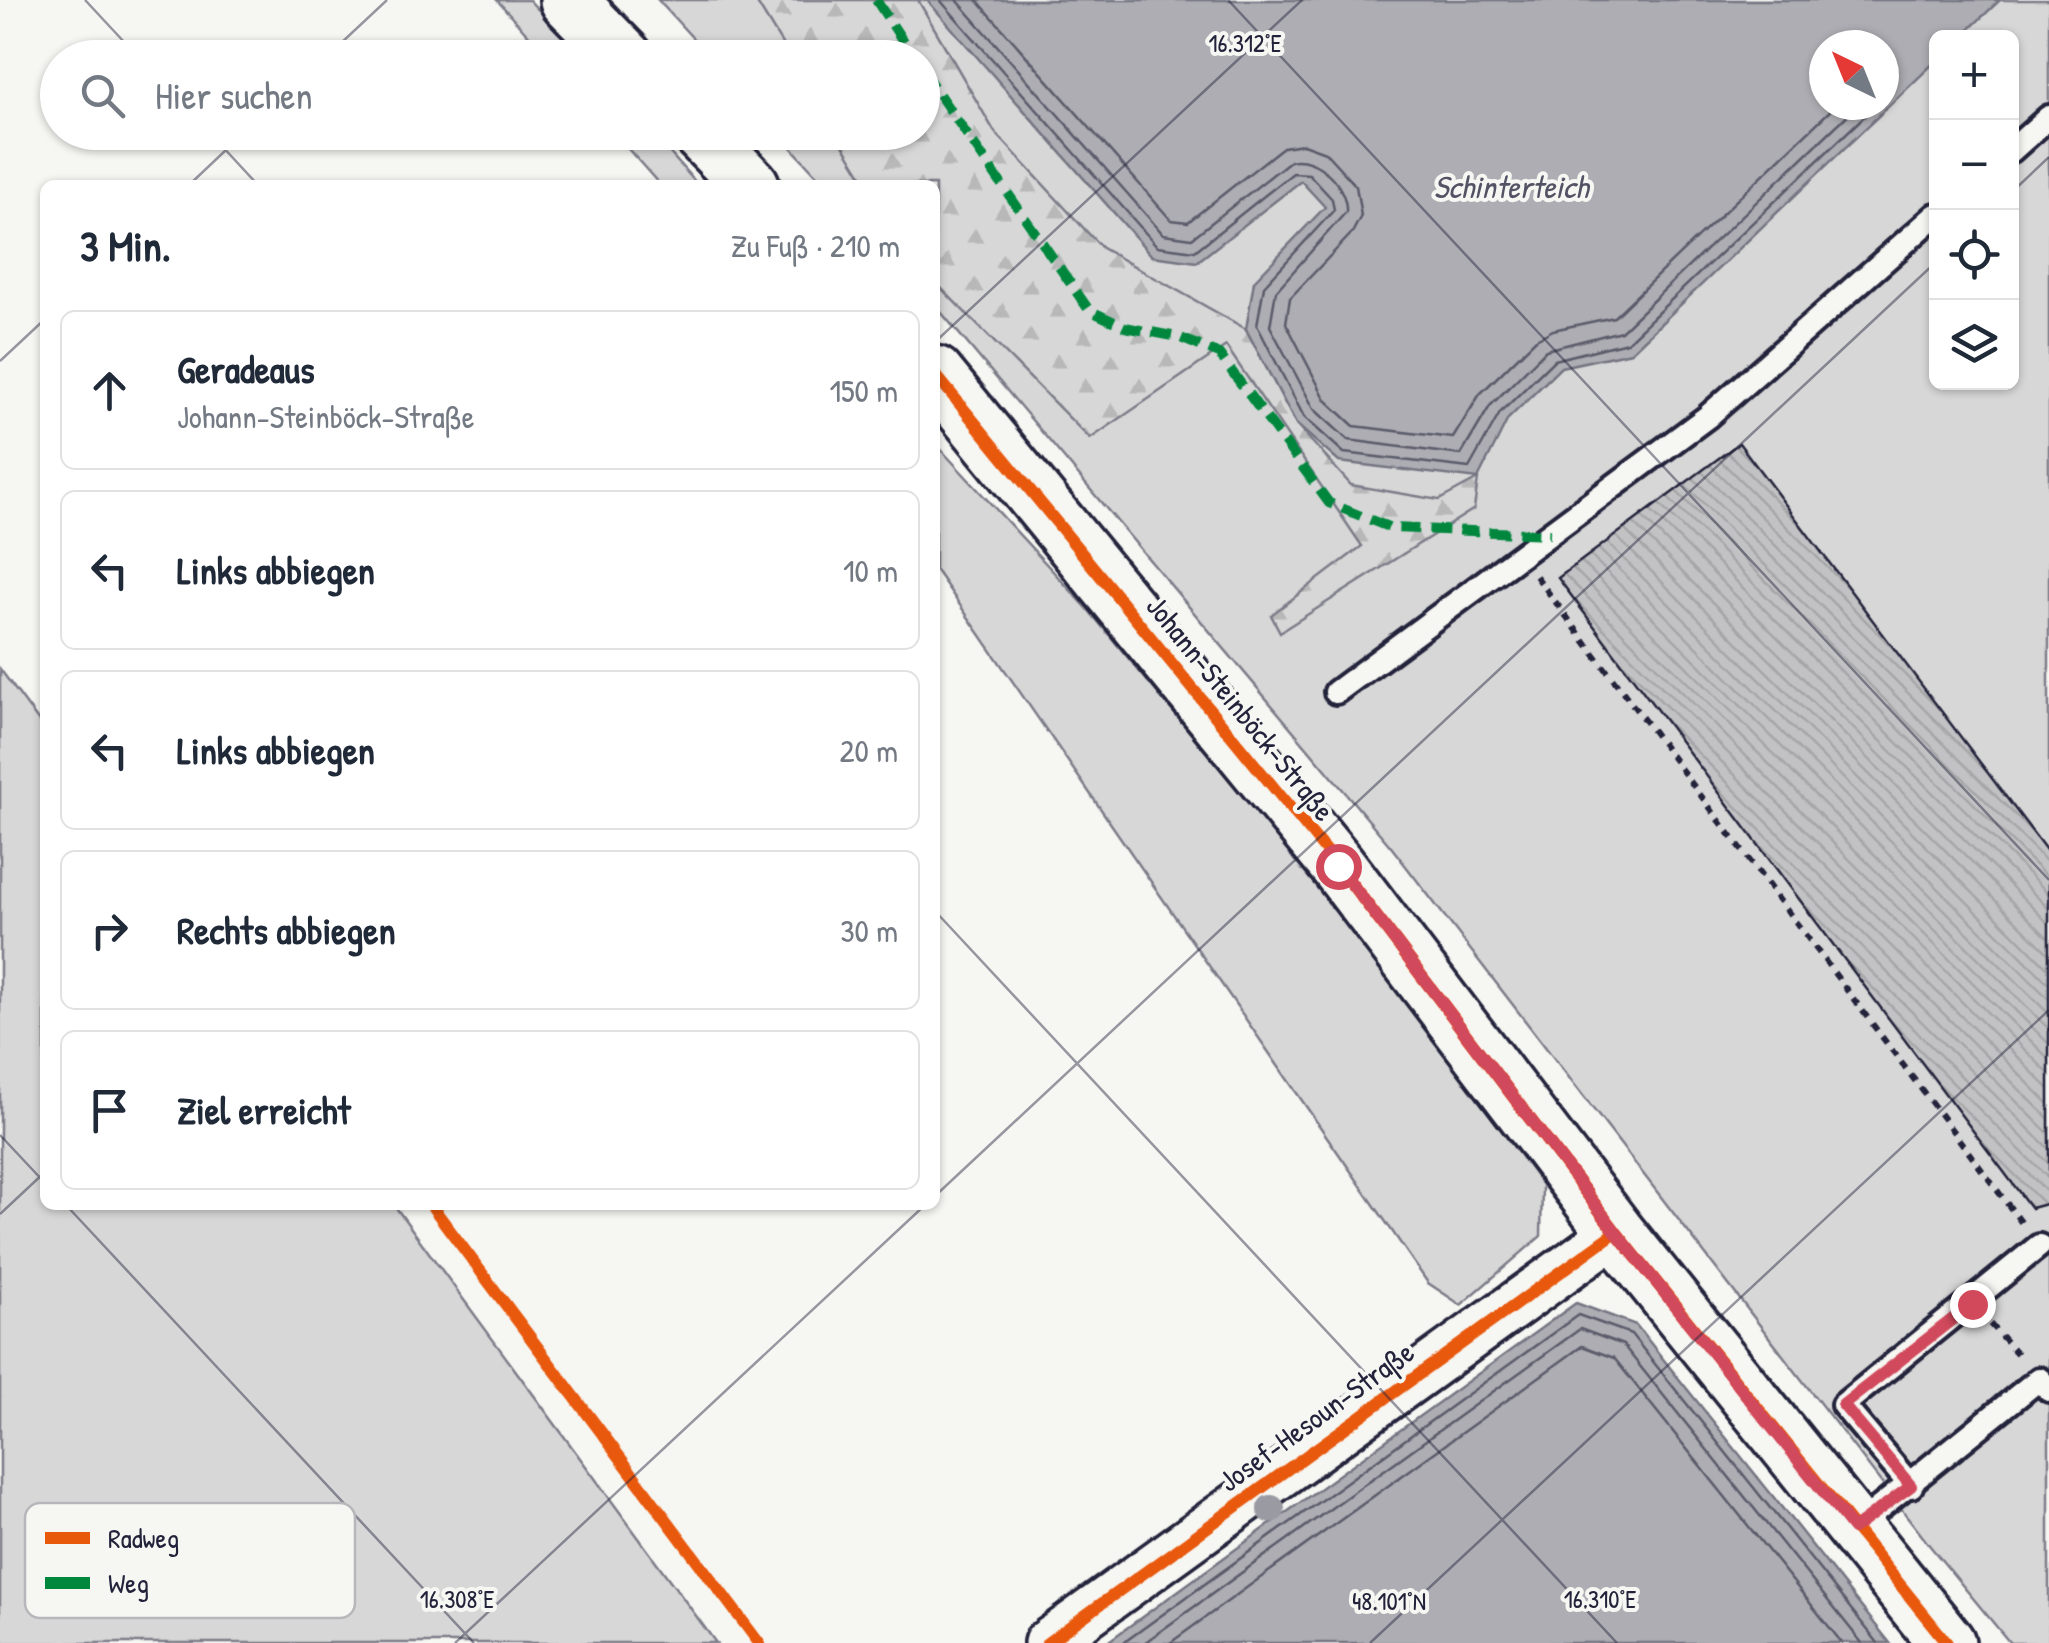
<!DOCTYPE html>
<html lang="de">
<head>
<meta charset="utf-8">
<style>
	:root { --surface:#fff; --page:#f2f2f3; --text:#1f2937; --muted:#747a83; --line:#e0e1e3 }
	body { margin:0; font-family:"Patrick Hand",sans-serif; background:var(--page); color:var(--text) }
	.controls { position:absolute; right:30px; top:30px; display:grid; overflow:hidden; border-radius:15px; box-shadow:0 2px 8px #0004 }
	.controls button { width:90px; height:90px; display:grid; place-items:center; padding:0; border:0; border-bottom:2px solid var(--line); background:var(--surface); color:var(--text); font:50px sans-serif }
	.compass { position:absolute; left:1809px; top:30px; width:90px; height:90px; border-radius:50%; background:var(--surface); box-shadow:0 2px 8px #0004; rotate:317deg }
	.stop { position:absolute; width:30px; height:30px; margin:-22px; border:8px solid #d1495b; border-radius:50%; background:#fff }
	.stop.end { background:#d1495b; border-color:#fff; box-shadow:0 2px 10px #0008 }
	.list { margin:0; padding:0; list-style:none }
	h2 { display:flex; justify-content:space-between; align-items:center; height:130px; margin:0; padding:0 40px; font-size:42px }
	h2 small { font-size:32px; font-weight:400; color:var(--muted) }
	.list li { display:grid; grid-template-columns:65px 1fr auto; gap:30px; align-items:center; box-sizing:border-box; height:160px; margin:0 20px 20px; padding:0 20px; border:2px solid var(--line); border-radius:15px }
	.list b { display:block; font-size:38px; white-space:nowrap }
	.list p { margin:0; font-size:32px; white-space:nowrap; color:var(--muted) }
	.list em { font-size:32px; font-style:normal; color:var(--muted) }
	.icon { flex:none; width:55px; height:55px; fill:none; stroke:currentColor; stroke-width:2; stroke-linecap:round; stroke-linejoin:round }
	.map { position:relative; flex:none; width:2049px; height:1643px; overflow:hidden }
	.search { position:absolute; background:var(--surface); box-shadow:0 2px 8px #0004; left:40px; top:40px; width:900px; height:110px; display:flex; align-items:center; gap:25px; box-sizing:border-box; padding:0 35px; border-radius:55px; color:var(--muted); font-size:38px }
	.panel { position:absolute; background:var(--surface); box-shadow:0 2px 8px #0004; left:40px; top:180px; width:900px; height:1030px; border-radius:15px }
	.map>svg:first-child { display:block }
	.grass { fill:#d7d7d7; stroke:#7c7c89; stroke-width:2.5; fill-rule:evenodd }
	.forest { fill:url(#forest-firs); stroke:#7c7c89; stroke-width:2.5 }
	.water { fill:#adadb3; stroke:#757583; stroke-width:2.5; fill-rule:evenodd }
	.lines { fill:none; stroke-linecap:round; stroke-linejoin:round }
	.shore { stroke:#5a5a6b; stroke-width:2.5 }
	.building { fill:url(#building-back-hatch); stroke:#22223b; stroke-width:2.5 }
	.lane-casing { stroke:#22223b; stroke-width:30 }
	.street-casing { stroke:#22223b; stroke-width:52 }
	.secondary-casing { stroke:#22223b; stroke-width:62 }
	.path { stroke:#22223b; stroke-width:6; stroke-dasharray:8 8; stroke-linecap:butt }
	.lane { stroke:#f6f6f2; stroke-width:22 }
	.street { stroke:#f6f6f2; stroke-width:45 }
	.secondary { stroke:#f6f6f2; stroke-width:55 }
	.quiet { stroke:#00873e; stroke-width:10; stroke-dasharray:20 10; stroke-linecap:butt }
	.cycleway-casing { stroke:#f6f6f2; stroke-width:19 }
	.cycleway { stroke:#e8590c; stroke-width:12 }
	.tree { fill:#9a9aa3 }
	.route { stroke:#d1495b; stroke-width:12 }
	.ticks { fill:none; stroke:#22223b; stroke-width:2.5; stroke-opacity:0.45 }
	.labels { text-anchor:middle; dominant-baseline:central; stroke-width:8; stroke-linejoin:round; paint-order:stroke }
	.street-label { font-size:30px; fill:#22223b; stroke:#f6f6f2 }
	.water-label { font-size:32px; font-style:italic; fill:#535365; stroke:#f6f6f2 }
	.key { fill:#f6f6f2; stroke:#b6b6bb; stroke-width:2.5 }
	.key-label { font-size:28px; fill:#22223b }
	.ticks-label { font-size:25px; text-anchor:middle; fill:#22223b; stroke:#f6f6f2; stroke-width:8; stroke-linejoin:round; paint-order:stroke }
</style>
</head>
<body>
<div class="map">
<svg width="2049" height="1643" viewBox="0 0 2049 1643">
	<defs>
		<pattern id="forest-firs" width="22" height="20" patternUnits="userSpaceOnUse" patternTransform="scale(2.5)"><rect width="22" height="20" fill="#d7d7d7"/><path d="M5 1l3.5 6h-7zM16 11l3.5 6h-7z" fill="#b8b8b9"/></pattern>
		<pattern id="building-back-hatch" width="6" height="6" patternUnits="userSpaceOnUse" patternTransform="scale(2.5)"><rect width="6" height="6" fill="#c2c2c4"/><path d="M-1 5l2 2M0 0l6 6M5-1l2 2" fill="none" stroke="#a6a6a9"/></pattern>
	</defs>
	<rect width="100%" height="100%" fill="#f6f6f2"/>
	<filter id="ink" filterUnits="userSpaceOnUse"><feTurbulence type="fractalNoise" baseFrequency=".01" numOctaves="2"/><feDisplacementMap in="SourceGraphic" scale="20" xChannelSelector="R" yChannelSelector="G"/><feConvolveMatrix kernelMatrix="1 2 1 2 8 2 1 2 1" color-interpolation-filters="sRGB"/></filter>
	<g filter="url(#ink)">
		<g class="grass">
			<path d="M497,0H529L583,57H548Z"/>
			<path d="M658,0H2049V1643H2010L1930,1546L1392,848L935,305V185H826L778,133L922,132V58L710,57ZM1936,38H2012V382H1936ZM1824,45H1884V105H1824Z"/>
			<path d="M614,133H652L698,185H660Z"/>
			<path d="M935,443L1085,606L1340,913L1542,1185L1541,1236L1461,1305L1428,1283L935,569Z"/>
			<path d="M0,669L45,730V1205H394L716,1643H0Z"/>
		</g>
		<path class="forest" d="M755,0H918L994,131L1102,248L1246,329L1296,424L1351,485L1439,500L1478,479L1474,509L1280,632L1271,615L1362,546L1226,346L1090,439L935,282V185H868L836,133L922,132V58L790,57Z"/>
		<g class="water">
			<path d="M927,0H2000L1961,37L1936,38V61L1631,352L1561,367L1508,419L1478,479L1339,462L1296,424L1246,329L1254,281L1325,207L1301,181L1197,262L1152,256ZM1824,45H1884V105H1824Z"/>
			<path d="M1576,1303L1636,1325L1890,1643H1106Z"/>
		</g>
		<g class="lines">
			<g class="shore">
				<path d="M940,0L1157,246L1195,251L1293,173L1309,174L1332,199L1334,210L1264,286L1257,325L1304,417L1344,453L1469,468L1500,413L1554,360L1627,342L1876,105"/>
				<path d="M957,0L1163,234L1192,238L1290,161C1316,154 1348,186 1346,212L1276,291L1270,326L1314,409L1348,440L1461,455L1490,406L1546,350L1621,331L1858,105"/>
				<path d="M977,0L1171,220L1188,222L1283,147L1303,144L1325,152L1356,186L1361,216L1352,233L1290,298L1286,323L1326,400L1354,426L1453,438L1480,394L1536,339L1553,330L1614,317L1836,105"/>
				<path d="M1123,1643L1578,1315L1631,1334L1878,1643"/>
				<path d="M1144,1643L1580,1329L1623,1345L1862,1643"/>
				<path d="M1170,1643L1582,1346L1614,1358L1842,1643"/>
			</g>
		</g>
		<path class="building" d="M1739,443L2049,854V1203L2031,1208L1558,578Z"/>
		<g class="lines">
			<g class="lane-casing">
				<g id="lane">
					<path d="M2012,150L2049,117"/>
					<path d="M1336,692L1707,417L1936,215"/>
					<path d="M1911,1486L1843,1405L2039,1246"/>
					<path d="M1853,1529L2039,1379L2049,1390"/>
				</g>
			</g>
			<g class="street-casing">
				<path id="street" d="M1047,1643L1616,1232"/>
			</g>
			<g class="secondary-casing">
				<g id="secondary">
					<path d="M568,0L625,58"/>
					<path d="M699,132L751,185"/>
					<path d="M935,374L1338,866L1616,1232L1947,1643"/>
				</g>
			</g>
			<g class="path">
				<path d="M1536,576L2024,1226"/>
				<path d="M1990,1324L2022,1359"/>
			</g>
			<use href="#lane" class="lane"/>
			<use href="#street" class="street"/>
			<use href="#secondary" class="secondary"/>
			<g class="quiet">
				<path d="M876,0L914,58"/>
				<path d="M922,70L1089,310L1125,327L1178,337L1219,354L1329,503L1391,528L1550,534"/>
			</g>
			<g class="cycleway-casing">
				<g id="cycleway">
					<path d="M935,374L1338,866L1616,1232L1947,1643"/>
					<path d="M431,1205L759,1643"/>
					<path d="M1047,1643L1616,1232"/>
				</g>
			</g>
			<use href="#cycleway" class="cycleway"/>
		</g>
		<circle class="tree" cx="1271" cy="1509" r="14"/>
	</g>
	<g class="lines" filter="url(#ink)">
		<path class="route" d="M1338,866L1616,1232L1853,1529L1911,1486L1843,1405L1972,1304"/>
	</g>
	<path class="ticks" d="M85,0L139,58M1228,0L2049,880M325,58L387,0M209,132L258,185M189,185L245,132M2012,192L2049,157M935,342L1302,0M0,361L45,319M935,911L1617,1643M0,1135L45,1183M935,1196L1936,262M66,1205L474,1643M0,1214L45,1172M455,1643L925,1205M1370,1643L2049,1010"/>
	<g class="labels">
		<g class="street-label">
			<text transform="translate(1241 708) rotate(51)">Johann-Steinböck-Straße</text>
			<text transform="translate(1316 1416) rotate(-36)">Josef-Hesoun-Straße</text>
		</g>
		<g class="water-label">
			<text x="1511" y="186">Schinterteich</text>
		</g>
	</g>
	<rect x="25" y="1503" width="330" height="115" rx="15" class="key"/>
	<rect x="45" y="1532" width="45" height="12" fill="#e8590c"/>
	<rect x="45" y="1577" width="45" height="12" fill="#00873e"/>
	<g class="key-label">
		<text x="108" y="1548">Radweg</text>
		<text x="108" y="1593">Weg</text>
	</g>
	<g class="ticks-label">
		<text x="1245" y="52">16.312°E</text>
		<text x="457" y="1608">16.308°E</text>
		<text x="1600" y="1608">16.310°E</text>
		<text x="1389" y="1610">48.101°N</text>
	</g>
</svg>
<div class="controls">
<button>+</button>
<button>−</button>
<button><svg class="icon" aria-label="locate" viewBox="0 0 24 24"><circle cx="12" cy="12" r="6"/><path d="M12 2v4M12 18v4M2 12h4M18 12h4"/></svg></button>
<button><svg class="icon" aria-label="layers" viewBox="0 0 24 24"><path d="M12 4l9 5-9 5-9-5zM3 14l9 5 9-5"/></svg></button>
</div>
<svg class="compass" viewBox="-18 -18 36 36"><path d="M0-13l5 13h-10z" fill="#e53935"/><path d="M0 13l5-13h-10z" fill="#747a83"/></svg>
<div class="stop" style="left:1338px;top:866px"></div>
<div class="stop end" style="left:1972px;top:1304px"></div>
<div class="search"><svg class="icon" aria-label="search" viewBox="0 0 24 24"><circle cx="10" cy="10" r="6"/><path d="M15 15l6 6"/></svg>Hier suchen</div>
<section class="panel">
<h2>3 Min.<small>Zu Fuß · 210 m</small></h2>
<ul class="list">
<li><svg class="icon" aria-label="ahead" viewBox="0 0 24 24"><path d="M12 20V5M6 11l6-6 6 6"/></svg><div><b>Geradeaus</b><p>Johann-Steinböck-Straße</p></div><em>150 m</em></li>
<li><svg class="icon" aria-label="left" viewBox="0 0 24 24"><path d="M17 20v-9H6M10 6l-5 5 5 5"/></svg><div><b>Links abbiegen</b></div><em>10 m</em></li>
<li><svg class="icon" aria-label="left" viewBox="0 0 24 24"><path d="M17 20v-9H6M10 6l-5 5 5 5"/></svg><div><b>Links abbiegen</b></div><em>20 m</em></li>
<li><svg class="icon" aria-label="right" viewBox="0 0 24 24"><path d="M7 20v-9h11M14 6l5 5-5 5"/></svg><div><b>Rechts abbiegen</b></div><em>30 m</em></li>
<li><svg class="icon" aria-label="arrive" viewBox="0 0 24 24"><path d="M6 21V4h12l-3 4 3 4H6"/></svg><div><b>Ziel erreicht</b></div></li>
</ul>
</section>
</div>
</body>
</html>
